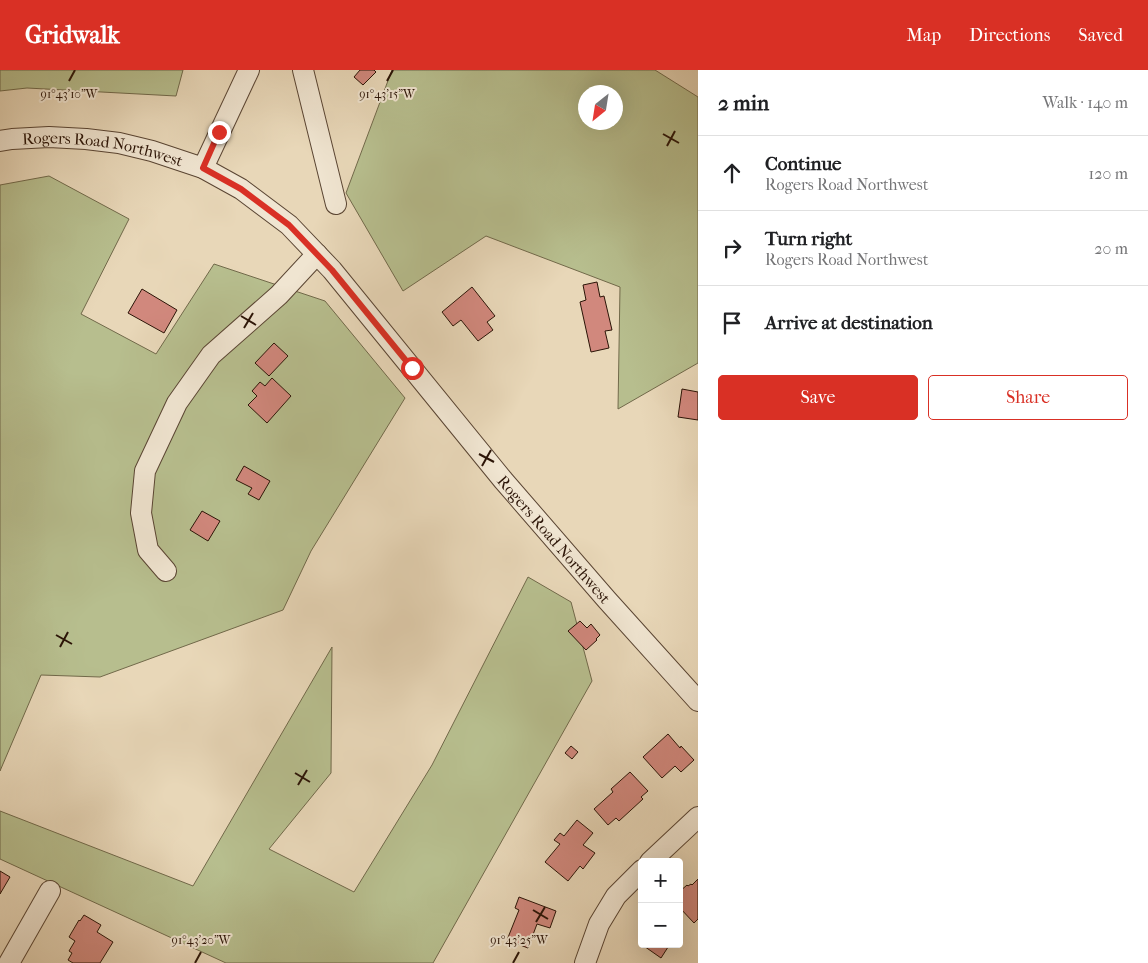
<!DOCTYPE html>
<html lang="en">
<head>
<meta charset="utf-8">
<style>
	:root { --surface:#fff; --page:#f2f2f2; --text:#202124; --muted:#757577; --line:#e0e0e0; --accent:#d93025 }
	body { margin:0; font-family:"IM FELL French Canon",serif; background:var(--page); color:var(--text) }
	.controls { position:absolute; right:15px; bottom:15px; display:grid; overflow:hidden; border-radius:5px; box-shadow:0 5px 20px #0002 }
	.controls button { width:45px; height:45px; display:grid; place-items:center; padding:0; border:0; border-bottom:1px solid var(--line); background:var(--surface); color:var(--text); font:25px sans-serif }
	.compass { position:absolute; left:578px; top:15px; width:45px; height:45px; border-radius:50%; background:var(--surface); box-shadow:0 5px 20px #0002; rotate:210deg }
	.stop { position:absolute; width:15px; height:15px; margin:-11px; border:4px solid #d93025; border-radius:50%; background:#fff }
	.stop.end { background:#d93025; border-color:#fff; box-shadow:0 1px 5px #0008 }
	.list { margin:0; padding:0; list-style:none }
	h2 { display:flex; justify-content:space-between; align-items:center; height:65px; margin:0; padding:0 20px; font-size:21px }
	h2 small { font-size:16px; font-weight:400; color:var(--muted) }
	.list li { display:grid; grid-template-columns:32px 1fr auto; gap:15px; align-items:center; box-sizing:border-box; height:75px; padding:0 20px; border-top:1px solid var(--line) }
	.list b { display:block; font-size:19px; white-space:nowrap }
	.list p { margin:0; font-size:16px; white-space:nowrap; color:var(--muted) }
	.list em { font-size:16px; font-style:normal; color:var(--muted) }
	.actions { display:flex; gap:10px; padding:15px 20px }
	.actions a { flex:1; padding:11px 0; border:1px solid var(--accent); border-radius:5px; text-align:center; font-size:18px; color:var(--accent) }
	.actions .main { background:var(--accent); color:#fff }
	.icon { flex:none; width:28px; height:28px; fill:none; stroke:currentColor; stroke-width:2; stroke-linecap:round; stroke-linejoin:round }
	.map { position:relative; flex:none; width:698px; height:893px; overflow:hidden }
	header { display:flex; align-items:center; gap:30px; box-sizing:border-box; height:70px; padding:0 25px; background:var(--accent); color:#fff }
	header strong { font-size:24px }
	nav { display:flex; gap:28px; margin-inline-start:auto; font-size:18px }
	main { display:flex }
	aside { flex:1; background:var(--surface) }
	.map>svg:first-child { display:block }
	.green { fill:#b7be8e; stroke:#71694a; fill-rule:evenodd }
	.building { fill:#d1887d; stroke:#2b1407 }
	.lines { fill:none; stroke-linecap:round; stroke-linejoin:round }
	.minor-casing { stroke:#5a4533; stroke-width:22 }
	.minor { stroke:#f0e5d1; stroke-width:20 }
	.route { stroke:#d93025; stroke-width:6 }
	.ticks { fill:none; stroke:#2b1407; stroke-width:2 }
	.labels { text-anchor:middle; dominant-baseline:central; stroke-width:4; stroke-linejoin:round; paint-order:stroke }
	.street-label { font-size:16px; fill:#2b1407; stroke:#f0e5d1 }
	.ticks-label { font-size:12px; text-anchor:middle; fill:#2b1407; stroke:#f0e5d1; stroke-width:4; stroke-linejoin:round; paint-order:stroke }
</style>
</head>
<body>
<header>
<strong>Gridwalk</strong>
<nav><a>Map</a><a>Directions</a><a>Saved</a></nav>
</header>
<main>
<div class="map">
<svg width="698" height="893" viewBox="0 0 698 893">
	<rect width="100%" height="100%" fill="#e8d7b8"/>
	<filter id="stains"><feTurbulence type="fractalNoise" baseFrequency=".004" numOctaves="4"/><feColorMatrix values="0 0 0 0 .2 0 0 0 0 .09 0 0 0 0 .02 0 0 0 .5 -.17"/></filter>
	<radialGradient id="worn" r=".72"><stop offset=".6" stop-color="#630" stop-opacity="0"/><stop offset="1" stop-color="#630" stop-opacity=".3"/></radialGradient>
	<g class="green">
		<path d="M0,0H183L176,26L27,18L0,21Z"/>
		<path d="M392,0H655L698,27V293L618,339L620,217L486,166L403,221L346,123ZM616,22V52H586V22Z"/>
		<path d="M49,106L129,149L81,244L156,284L214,194L325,231L405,328L311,481L283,540L100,607L41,605L0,701V115Z"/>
		<path d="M528,507L571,532L592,611L433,893H226L0,789V741L193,816L332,577L331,703L269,779L354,822L432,695Z"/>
	</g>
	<g class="building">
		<path d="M360,0H374L376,2L363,15L354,7Z"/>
		<path d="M597,212L600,227L604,226L612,260L605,261L609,278L591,282L580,232L586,230L583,215Z"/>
		<path d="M472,217L495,246L487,252L493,260L478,271L461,250L453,256L442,242Z"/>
		<path d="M142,219L177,240L164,263L128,243Z"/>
		<path d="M274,273L288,286L269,306L255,293Z"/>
		<path d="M272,308L291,326L267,353L248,335L257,326L252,321L260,312L265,316Z"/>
		<path d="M682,319L698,322V350L678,347Z"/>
		<path d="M244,396L270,411L259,430L248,424L252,418L236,410Z"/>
		<path d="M202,441L220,451L208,471L190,460Z"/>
		<path d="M580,551L587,558L591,554L600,565L596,569L597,570L586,580L568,561Z"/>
		<path d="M668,664L680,678L681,676L694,690L681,702L675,696L662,708L643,687Z"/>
		<path d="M571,676L578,682L572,689L565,683Z"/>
		<path d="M630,702L648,721L641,727L643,729L619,751L616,748L608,755L594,739L613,722L611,719Z"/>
		<path d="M577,750L593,763L583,775L595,783L583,799L580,796L568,811L545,792L560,774L554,770L560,763L564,766Z"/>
		<path d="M0,801L10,807L0,824Z"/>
		<path d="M698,809V849L694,853L679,837V822L687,815L688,816L691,814L692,815Z"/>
		<path d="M519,827L556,841L550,858L537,854L528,878L507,870L519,840L515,838Z"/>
		<path d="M84,845L101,855L97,862L113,872L100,893H73L68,890L72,883L69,881L75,871L69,867L79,850L80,851Z"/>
		<path d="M642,873V874H670L661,888L641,874Z"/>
	</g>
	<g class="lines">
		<g class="minor-casing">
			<g id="minor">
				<path d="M303,0L336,134"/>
				<path id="s1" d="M0,71L12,69L49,67L86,69L119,73L152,81L203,98L241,119L289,155L332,200L503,410L607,530L698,631"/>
				<path d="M203,98L249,0"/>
				<path d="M166,501L148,480L141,443L145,401L177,333L211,285L279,225L317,184"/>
				<path d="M650,792L698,747"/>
				<path d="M9,893L50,821"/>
				<path d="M585,893L599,854L616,826L642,800"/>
			</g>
		</g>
		<use href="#minor" class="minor"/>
	</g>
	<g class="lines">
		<path class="route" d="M219,62L203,98L241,119L289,155L332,200L412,298"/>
	</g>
	<path class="ticks" d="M69,11L75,0M387,11L393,0M663,64L679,73M667,76L675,61M241,246L256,255M244,258L253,243M479,384L494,392M482,396L491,380M56,565L72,574M60,577L68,562M295,703L310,712M298,715L307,700M533,840L548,849M536,852L545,837M195,893L201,882M513,893L519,882"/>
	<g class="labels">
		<g class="street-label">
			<text stroke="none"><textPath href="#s1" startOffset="104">Rogers Road Northwest</textPath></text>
			<text stroke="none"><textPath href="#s1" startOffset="722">Rogers Road Northwest</textPath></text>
		</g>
	</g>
	<g class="ticks-label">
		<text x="69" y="28">91°43'10"W</text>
		<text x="387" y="28">91°43'15"W</text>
		<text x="201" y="874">91°43'20"W</text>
		<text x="519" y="874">91°43'25"W</text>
	</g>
	<rect width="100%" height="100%" filter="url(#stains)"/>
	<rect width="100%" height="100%" fill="url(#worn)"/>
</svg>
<div class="controls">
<button>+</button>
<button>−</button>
</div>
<svg class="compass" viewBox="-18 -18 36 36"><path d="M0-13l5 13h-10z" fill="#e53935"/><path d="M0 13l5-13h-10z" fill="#757577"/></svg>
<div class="stop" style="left:412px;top:298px"></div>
<div class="stop end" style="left:219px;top:62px"></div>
</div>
<aside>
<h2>2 min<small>Walk · 140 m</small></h2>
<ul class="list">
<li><svg class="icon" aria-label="ahead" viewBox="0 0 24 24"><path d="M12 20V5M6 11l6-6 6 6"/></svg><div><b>Continue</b><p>Rogers Road Northwest</p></div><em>120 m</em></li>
<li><svg class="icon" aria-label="right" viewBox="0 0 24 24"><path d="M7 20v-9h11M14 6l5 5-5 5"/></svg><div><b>Turn right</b><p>Rogers Road Northwest</p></div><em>20 m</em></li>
<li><svg class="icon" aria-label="arrive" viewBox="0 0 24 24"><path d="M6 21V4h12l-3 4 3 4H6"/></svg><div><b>Arrive at destination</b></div></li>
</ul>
<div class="actions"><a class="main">Save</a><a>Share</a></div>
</aside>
</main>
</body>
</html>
